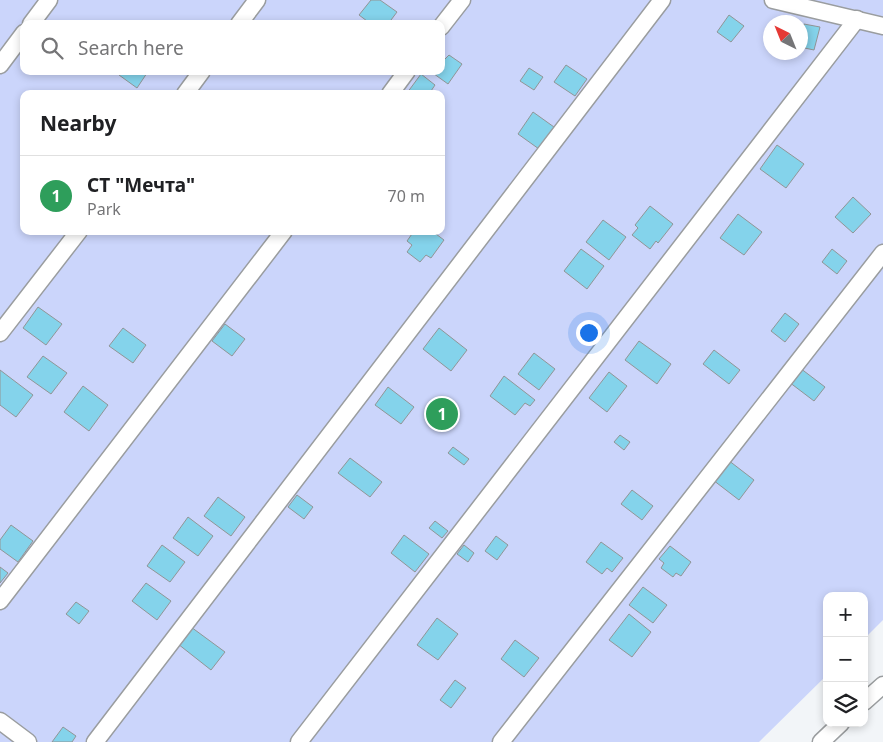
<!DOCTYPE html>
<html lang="en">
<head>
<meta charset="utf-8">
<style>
	:root { --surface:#fff; --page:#f6f6f6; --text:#202124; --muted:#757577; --line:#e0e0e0; --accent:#7c3aed }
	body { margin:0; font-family:"Noto Sans",sans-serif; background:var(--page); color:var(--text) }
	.controls { position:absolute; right:15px; bottom:15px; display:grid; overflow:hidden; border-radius:10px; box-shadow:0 2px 8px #0003 }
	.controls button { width:45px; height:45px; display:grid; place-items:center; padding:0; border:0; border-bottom:1px solid var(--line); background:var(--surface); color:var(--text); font:25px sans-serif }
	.compass { position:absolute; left:763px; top:15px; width:45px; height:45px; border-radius:50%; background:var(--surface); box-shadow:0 2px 8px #0003; rotate:317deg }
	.you { position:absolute; left:588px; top:332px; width:18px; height:18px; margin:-12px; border:4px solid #fff; border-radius:50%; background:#1a73e8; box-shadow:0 0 0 8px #1a73e833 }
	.badge { display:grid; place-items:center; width:32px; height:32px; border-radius:50%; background:var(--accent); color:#fff; font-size:16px; font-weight:700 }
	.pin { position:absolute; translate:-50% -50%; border:2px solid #fff; box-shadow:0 1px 5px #0006 }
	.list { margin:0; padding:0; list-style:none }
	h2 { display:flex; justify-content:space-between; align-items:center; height:65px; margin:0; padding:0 20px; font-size:21px }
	h2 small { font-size:16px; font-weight:400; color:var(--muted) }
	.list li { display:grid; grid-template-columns:32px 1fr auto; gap:15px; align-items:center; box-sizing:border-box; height:80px; padding:0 20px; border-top:1px solid var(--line) }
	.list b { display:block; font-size:19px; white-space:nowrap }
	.list p { margin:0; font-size:16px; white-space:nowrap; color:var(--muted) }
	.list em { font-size:16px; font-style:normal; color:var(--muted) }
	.icon { flex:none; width:28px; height:28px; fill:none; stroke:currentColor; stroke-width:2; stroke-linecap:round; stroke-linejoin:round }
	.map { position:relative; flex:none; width:883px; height:742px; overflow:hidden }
	.search { position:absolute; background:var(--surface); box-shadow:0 2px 8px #0003; left:20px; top:20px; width:425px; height:55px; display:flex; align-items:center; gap:12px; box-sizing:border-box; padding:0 18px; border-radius:10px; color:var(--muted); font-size:19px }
	.panel { position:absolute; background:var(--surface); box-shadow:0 2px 8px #0003; left:20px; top:90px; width:425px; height:145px; border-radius:10px }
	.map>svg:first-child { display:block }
	.green { fill:#cbd5fb; fill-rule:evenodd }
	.building { fill:#84d3eb; stroke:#919596 }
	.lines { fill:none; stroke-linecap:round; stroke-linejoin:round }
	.minor-casing { stroke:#9a9d9f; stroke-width:19 }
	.minor { stroke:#fff; stroke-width:16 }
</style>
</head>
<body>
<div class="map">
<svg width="883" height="742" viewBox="0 0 883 742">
	<rect width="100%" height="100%" fill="#f2f5f8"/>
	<path class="green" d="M0,0H883V620L864,639V596H827V675L759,742H0ZM770,22H800V52H770ZM24,24H441V71H24ZM24,94H441V231H24Z"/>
	<g class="building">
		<path d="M371,0H380L397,12L388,24H371L359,15Z"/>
		<path d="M729,15L744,26L731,42L717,32Z"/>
		<path d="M804,24L820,27L814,50L800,47Z"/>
		<path d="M449,55L462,64L448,84L430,71H441V57L445,59Z"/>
		<path d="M566,65L587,79L575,96L554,82Z"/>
		<path d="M529,68L543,77L534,90L520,81Z"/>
		<path d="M121,71H145L147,73L137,88L119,75Z"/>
		<path d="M421,74L435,85L429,94H409L407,93Z"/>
		<path d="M533,112L554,127L539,149L518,134Z"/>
		<path d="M777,145L804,164L786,188L760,169Z"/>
		<path d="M853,197L871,214L853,233L835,217Z"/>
		<path d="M650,206L673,224L658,243L656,241L650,249L632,235L638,228L635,225Z"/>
		<path d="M738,214L762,232L744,255L720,238Z"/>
		<path d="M603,220L626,237L609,260L586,242Z"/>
		<path d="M414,231H432L444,240L431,258L426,255L420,262L407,252L412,245L407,241Z"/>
		<path d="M581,249L604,266L587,289L564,271Z"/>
		<path d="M832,249L847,261L837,274L822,262Z"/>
		<path d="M38,307L62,324L46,345L23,328Z"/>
		<path d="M785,313L799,324L785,342L771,331Z"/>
		<path d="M225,324L245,339L232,356L212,341Z"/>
		<path d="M123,328L146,345L133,363L109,346Z"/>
		<path d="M439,328L467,350L451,371L423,349Z"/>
		<path d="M639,341L671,364L657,384L625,360Z"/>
		<path d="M714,350L740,370L729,384L703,364Z"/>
		<path d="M534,353L555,369L539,390L518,374Z"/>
		<path d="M43,356L67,373L51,394L27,377Z"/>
		<path d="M800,368L825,387L814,401L789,382Z"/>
		<path d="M0,370L33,395L16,417L0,405Z"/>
		<path d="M609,372L627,386L607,412L589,398Z"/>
		<path d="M504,376L535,400L530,406L525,403L515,415L490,396Z"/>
		<path d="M83,386L108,405L89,431L64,412Z"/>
		<path d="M388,387L414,407L401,424L375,405Z"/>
		<path d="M620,435L630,442L624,450L614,442Z"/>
		<path d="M453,447L469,459L464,465L448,453Z"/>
		<path d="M350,458L382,482L370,497L338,473Z"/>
		<path d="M728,460L754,480L739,500L713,480Z"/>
		<path d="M632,490L653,506L642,520L621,504Z"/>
		<path d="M297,495L313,507L304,519L288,507Z"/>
		<path d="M218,497L245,517L231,536L204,516Z"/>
		<path d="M188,517L213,536L198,556L173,538Z"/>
		<path d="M435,521L448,531L442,538L429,528Z"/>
		<path d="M11,525L33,541L18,562L0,549V540Z"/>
		<path d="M404,535L429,554L415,572L391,553Z"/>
		<path d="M496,536L508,545L497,560L485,551Z"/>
		<path d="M601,542L623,558L612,572L607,568L602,574L586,562Z"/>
		<path d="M162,545L185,562L170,582L147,566Z"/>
		<path d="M464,545L474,553L468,562L457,554Z"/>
		<path d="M670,546L691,562L681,576L676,573L673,577L661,568L664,563L659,559Z"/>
		<path d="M0,567L8,573L0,583Z"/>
		<path d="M146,583L171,601L157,620L132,601Z"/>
		<path d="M643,587L667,605L653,623L629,605Z"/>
		<path d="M76,602L89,611L79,624L66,614Z"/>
		<path d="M629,614L651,632L632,657L609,640Z"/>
		<path d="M437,618L458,634L438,660L417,645Z"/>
		<path d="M191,627L225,652L211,670L178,644Z"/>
		<path d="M515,640L539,658L524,677L501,659Z"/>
		<path d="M455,680L466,688L451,708L440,700Z"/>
		<path d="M63,727L76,736L72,742H52Z"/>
	</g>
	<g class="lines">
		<g class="minor-casing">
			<g id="minor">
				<path d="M773,0L883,26"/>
				<path d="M31,24L49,0"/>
				<path d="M239,24L257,0"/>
				<path d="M441,27L462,0"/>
				<path d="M0,65L24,33"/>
				<path d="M185,94L202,71"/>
				<path d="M390,94L407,71"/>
				<path d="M0,333L79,231"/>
				<path d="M0,601L284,231"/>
				<path d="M864,702L883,685"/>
				<path d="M0,721L28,742"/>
				<path d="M95,742L662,0"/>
				<path d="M299,742L857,19"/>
				<path d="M501,742L883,253"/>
				<path d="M821,742L841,723"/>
			</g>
		</g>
		<use href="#minor" class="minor"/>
	</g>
</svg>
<div class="controls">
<button>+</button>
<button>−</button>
<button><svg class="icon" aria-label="layers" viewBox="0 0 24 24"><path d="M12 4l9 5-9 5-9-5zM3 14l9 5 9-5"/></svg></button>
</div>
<svg class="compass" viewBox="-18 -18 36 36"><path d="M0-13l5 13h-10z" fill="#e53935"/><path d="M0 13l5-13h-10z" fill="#757577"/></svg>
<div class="you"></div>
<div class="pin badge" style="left:442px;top:414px;background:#2e9e5b">1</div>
<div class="search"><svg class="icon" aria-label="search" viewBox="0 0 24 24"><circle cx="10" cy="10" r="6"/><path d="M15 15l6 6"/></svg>Search here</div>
<section class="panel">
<h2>Nearby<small></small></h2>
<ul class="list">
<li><span class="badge" style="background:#2e9e5b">1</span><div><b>СТ &quot;Мечта&quot;</b><p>Park</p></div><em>70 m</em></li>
</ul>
</section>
</div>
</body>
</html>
